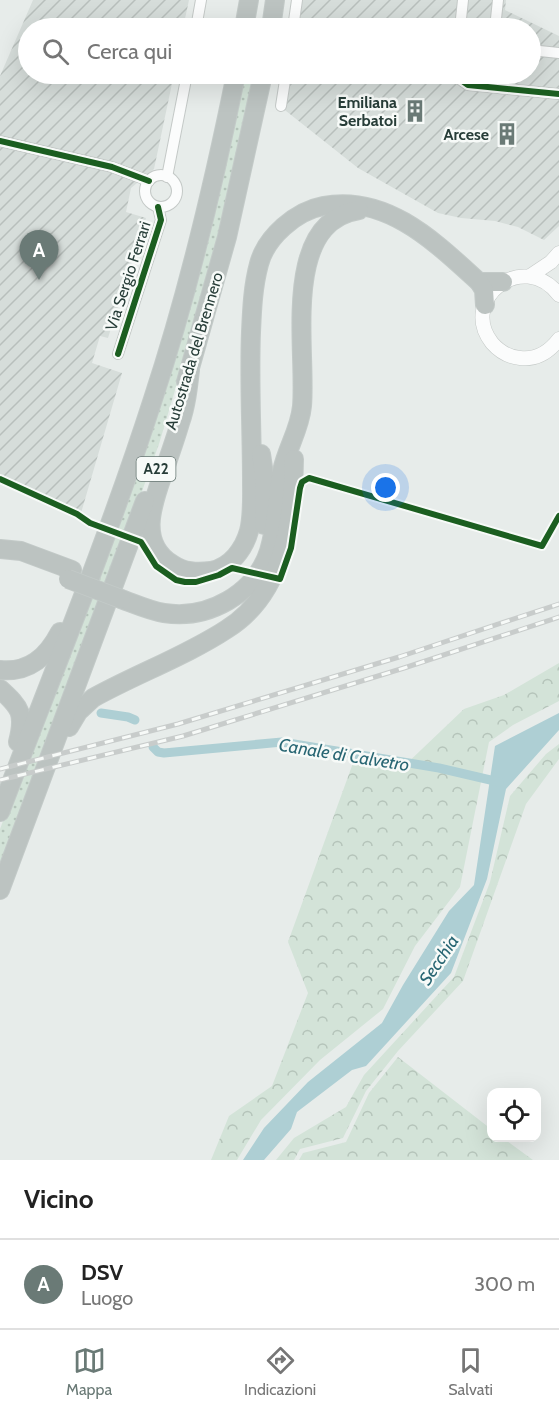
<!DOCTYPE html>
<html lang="it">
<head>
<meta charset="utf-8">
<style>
	:root { --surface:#fff; --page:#f6f6f6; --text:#222; --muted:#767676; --line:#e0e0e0; --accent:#6a7a76 }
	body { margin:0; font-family:Cabin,sans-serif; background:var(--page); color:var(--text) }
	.controls { position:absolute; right:18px; bottom:18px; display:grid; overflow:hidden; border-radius:12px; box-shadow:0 6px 24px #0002 }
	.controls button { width:54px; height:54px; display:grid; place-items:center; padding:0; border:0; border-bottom:2px solid var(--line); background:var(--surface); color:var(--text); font:30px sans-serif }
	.you { position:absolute; left:386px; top:488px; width:21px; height:21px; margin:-15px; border:4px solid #fff; border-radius:50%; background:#1a73e8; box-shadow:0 0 0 9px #1a73e833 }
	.badge { display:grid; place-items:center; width:39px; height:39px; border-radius:50%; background:var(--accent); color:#fff; font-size:20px; font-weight:700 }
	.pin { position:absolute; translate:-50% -50px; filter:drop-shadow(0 2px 3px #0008) }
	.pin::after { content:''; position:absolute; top:32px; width:21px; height:18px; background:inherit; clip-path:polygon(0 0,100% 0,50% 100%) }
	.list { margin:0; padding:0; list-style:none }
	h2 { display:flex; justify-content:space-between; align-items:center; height:78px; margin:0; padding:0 24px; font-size:26px }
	h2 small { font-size:20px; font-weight:400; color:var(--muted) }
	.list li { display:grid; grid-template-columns:39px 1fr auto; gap:18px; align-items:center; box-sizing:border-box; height:90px; padding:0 24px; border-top:2px solid var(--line) }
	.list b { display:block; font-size:22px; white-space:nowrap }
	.list p { margin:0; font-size:20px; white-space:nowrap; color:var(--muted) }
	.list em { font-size:20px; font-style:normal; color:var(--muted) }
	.icon { flex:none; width:33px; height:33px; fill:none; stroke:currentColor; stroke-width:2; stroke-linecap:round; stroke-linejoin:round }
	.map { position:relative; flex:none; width:559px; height:1160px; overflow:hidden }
	.search { position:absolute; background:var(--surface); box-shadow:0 6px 24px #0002; left:18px; right:18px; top:18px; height:66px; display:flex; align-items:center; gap:15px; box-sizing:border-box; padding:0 21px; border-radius:33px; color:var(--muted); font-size:22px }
	.sheet { height:168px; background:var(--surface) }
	nav { display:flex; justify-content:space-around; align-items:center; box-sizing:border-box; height:84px; border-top:2px solid var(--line); background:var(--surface); font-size:16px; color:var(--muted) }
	nav a { display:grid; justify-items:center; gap:3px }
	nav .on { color:var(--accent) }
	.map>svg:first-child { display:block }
	.industrial { fill:url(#industrial-furrows) }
	.grass { fill:url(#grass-dots) }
	.forest { fill:url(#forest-crowns) }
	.water { fill:#aecfd4 }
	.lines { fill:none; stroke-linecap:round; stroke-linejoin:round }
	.canal { stroke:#aecfd4; stroke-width:9 }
	.street-casing { stroke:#c4c9c7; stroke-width:12 }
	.secondary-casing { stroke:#c4c9c7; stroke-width:15 }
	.highway-casing { stroke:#c3cac8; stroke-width:20 }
	.street { stroke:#fbfcfc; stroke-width:10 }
	.secondary { stroke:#fbfcfc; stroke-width:14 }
	.highway { stroke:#bcc3c1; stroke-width:18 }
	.rail-casing { stroke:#c8cccb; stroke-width:5 }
	.rail { stroke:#f7faf8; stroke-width:3; stroke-dasharray:9; stroke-linecap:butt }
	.highway-bridge-casing { stroke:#c3cac8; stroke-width:20; stroke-linecap:butt }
	.highway-bridge { stroke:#bcc3c1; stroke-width:18 }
	.cycleway-casing { stroke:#f7faf8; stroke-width:10 }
	.cycleway { stroke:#1b5e20; stroke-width:6 }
	.labels { text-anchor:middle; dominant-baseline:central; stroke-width:5; stroke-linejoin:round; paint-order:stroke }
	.shield { fill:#f7faf8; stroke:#657672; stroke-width:1.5 }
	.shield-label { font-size:15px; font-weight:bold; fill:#273d38 }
	.poi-label { font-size:16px; font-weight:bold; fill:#273d38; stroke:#f7faf8; text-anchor:end }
	.street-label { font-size:16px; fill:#273d38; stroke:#f7faf8 }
	.water-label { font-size:18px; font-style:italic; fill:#286673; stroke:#f7faf8 }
</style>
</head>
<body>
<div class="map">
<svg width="559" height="1160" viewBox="0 0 559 1160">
	<defs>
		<pattern id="industrial-furrows" width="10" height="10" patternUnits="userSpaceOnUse" patternTransform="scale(1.5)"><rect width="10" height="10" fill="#d6ddda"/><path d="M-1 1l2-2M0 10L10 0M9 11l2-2" fill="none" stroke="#b8bfbc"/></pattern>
		<pattern id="grass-dots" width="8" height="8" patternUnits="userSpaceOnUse" patternTransform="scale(1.5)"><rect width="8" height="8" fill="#d3e3d8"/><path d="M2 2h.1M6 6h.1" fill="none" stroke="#b5c4ba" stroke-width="1.8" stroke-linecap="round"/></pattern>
		<pattern id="forest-crowns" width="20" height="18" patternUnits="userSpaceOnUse" patternTransform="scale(1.5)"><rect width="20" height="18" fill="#d3e3d8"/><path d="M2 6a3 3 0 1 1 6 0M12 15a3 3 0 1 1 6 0" fill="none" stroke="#b5c4ba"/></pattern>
	</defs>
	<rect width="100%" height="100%" fill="#e7ecea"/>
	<g class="industrial">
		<path d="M33,0H189L183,28H28V74H174L154,169L131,188L126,212L146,218L108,338L100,336L92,363L122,373L81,513L0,476V76Z"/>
		<path d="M301,0H506L505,10L559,36V226L544,240L518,227L495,221L461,218L438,213L358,168L281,107L287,74H530V28H296Z"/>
	</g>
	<path class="grass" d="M241,74H255L210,273L159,444L99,611L0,874V829L85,605Z"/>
	<g class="forest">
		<path d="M559,663V701L513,725L489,742L460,887L415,946L383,1009L320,1060L261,1120L237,1160H211L229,1116L272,1086L308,993L288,942L353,763L401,769L464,709L504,695Z"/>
		<path d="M559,744V759L526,804L463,981L398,1051L366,1091L343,1138L300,1149L294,1160H276L294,1138L346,1107L364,1075L454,977L490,882L510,796L546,754Z"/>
		<path d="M398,1057L491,1129L492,1138H503L533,1160H299L303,1153L346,1142L369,1093Z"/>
	</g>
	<path class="water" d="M559,713V730L506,789L487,879L451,973L366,1066L352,1070L297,1112L291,1129L264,1160H243L264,1128L308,1082L382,1023L403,985L449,911L474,885L495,746Z"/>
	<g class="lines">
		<g class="canal">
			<path d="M101,713L128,717L135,720"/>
			<path d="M153,747L158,752L164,753L282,742L439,768L499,782"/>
		</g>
		<g class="street-casing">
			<g id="street">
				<path d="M196,28L201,0"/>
				<path d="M293,28L297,0"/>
				<path d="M460,28L463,0"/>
				<path d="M495,28L498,0"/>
				<path d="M530,50L559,53"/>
				<path d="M458,74L461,80L468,85L559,94"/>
				<path d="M281,106L286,74"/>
				<path d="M0,141L112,167L149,181"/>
				<circle cx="161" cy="191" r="16"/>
				<path d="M167,177L187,74"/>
				<path d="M118,354L161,220L158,207"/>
			</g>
		</g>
		<g class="secondary-casing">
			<g id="secondary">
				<path d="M530,276L551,262L559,253"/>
				<path d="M559,295C523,248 458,300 492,343C499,351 509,357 520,358C536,360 549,352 559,339"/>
			</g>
		</g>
		<g class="highway-casing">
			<g id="highway">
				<path d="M244,28L249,0"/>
				<path d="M271,28L275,0"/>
				<path d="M479,282H503"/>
				<path d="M190,370C188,388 186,406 180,423C175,440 169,457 163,474C152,505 138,543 172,564C184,572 196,573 211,571C231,567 244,549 249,531C253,515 252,497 252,481C252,431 249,381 251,332C252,309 253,286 259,264C266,237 296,211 323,206C387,194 435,242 479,282L484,290L485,305"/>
				<path d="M186,382L227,237L263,74"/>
				<path d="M261,454L265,481L264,525"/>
				<path d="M0,549L21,551L72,570"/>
				<path d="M121,599C135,604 150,611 164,613C208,620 255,594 269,551C277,525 277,497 282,471C287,448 300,429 302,406C307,350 280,222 359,210"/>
				<path d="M0,670C29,673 47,657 60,632"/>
				<path d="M0,689C21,708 25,714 18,742"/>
				<path d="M69,727L78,712L93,698C136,674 186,656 227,629C284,593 293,521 294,459"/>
				<path d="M0,812C52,675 108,539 153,399C188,293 214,183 236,74"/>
				<path d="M0,890L145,501"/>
			</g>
		</g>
		<use href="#street" class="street"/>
		<use href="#secondary" class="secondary"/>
		<use href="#highway" class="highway"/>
		<g class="rail-casing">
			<g id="rail">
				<path d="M0,769L178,724L399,657L559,604"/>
				<path d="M0,780L183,736L404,668L559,617"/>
			</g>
		</g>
		<use href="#rail" class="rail"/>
		<g class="highway-bridge-casing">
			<path id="highway-bridge" d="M68,579L121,599"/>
		</g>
		<use href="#highway-bridge" class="highway-bridge"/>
		<g class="cycleway-casing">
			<g id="cycleway">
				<path d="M458,74L461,80L468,85L559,94"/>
				<path d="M0,141L112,167L149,181"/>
				<path d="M118,354L161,220L158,207"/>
				<path d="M0,479L77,514L90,523L141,542L156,566L176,580L185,582H196L219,575L232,568L280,579L291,548L300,488L302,482L309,478L542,546L559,516"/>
			</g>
		</g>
		<use href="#cycleway" class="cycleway"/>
	</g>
	<defs>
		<g id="building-bare" transform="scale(1.8)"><path d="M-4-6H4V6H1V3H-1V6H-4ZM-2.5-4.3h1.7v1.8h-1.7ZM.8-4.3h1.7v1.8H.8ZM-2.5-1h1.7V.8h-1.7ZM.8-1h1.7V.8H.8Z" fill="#6a7a76" stroke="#f7faf8" stroke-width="2.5" paint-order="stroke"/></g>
	</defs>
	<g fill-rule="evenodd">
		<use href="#building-bare" x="415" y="111"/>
		<use href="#building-bare" x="507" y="134"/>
	</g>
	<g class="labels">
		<rect class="shield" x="136.5" y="457" width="39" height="24" rx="4.5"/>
		<g class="shield-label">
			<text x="156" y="469">A22</text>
		</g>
		<g class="poi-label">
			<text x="397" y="102">Emiliana<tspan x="397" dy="18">Serbatoi</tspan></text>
			<text x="489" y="134">Arcese</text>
		</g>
		<g class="street-label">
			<text transform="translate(128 276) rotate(-72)">Via Sergio Ferrari</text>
			<text transform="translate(194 351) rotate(-73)">Autostrada del Brennero</text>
		</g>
		<g class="water-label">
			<text transform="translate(344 755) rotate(9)">Canale di Calvetro</text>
			<text transform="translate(439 960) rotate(-56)">Secchia</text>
		</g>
	</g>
</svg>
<div class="controls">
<button><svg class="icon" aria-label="locate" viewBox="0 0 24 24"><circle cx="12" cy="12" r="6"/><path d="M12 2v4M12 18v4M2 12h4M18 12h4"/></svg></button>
</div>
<div class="you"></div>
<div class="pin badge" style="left:39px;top:280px">A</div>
<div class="search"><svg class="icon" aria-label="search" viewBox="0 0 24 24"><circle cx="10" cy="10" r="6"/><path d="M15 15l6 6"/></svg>Cerca qui</div>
</div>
<section class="sheet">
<h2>Vicino<small></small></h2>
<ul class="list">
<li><span class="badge">A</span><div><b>DSV</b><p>Luogo</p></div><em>300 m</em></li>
</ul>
</section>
<nav>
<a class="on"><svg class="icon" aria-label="map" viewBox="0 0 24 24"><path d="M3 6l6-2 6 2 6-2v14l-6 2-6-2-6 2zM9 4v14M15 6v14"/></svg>Mappa</a>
<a><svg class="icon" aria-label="directions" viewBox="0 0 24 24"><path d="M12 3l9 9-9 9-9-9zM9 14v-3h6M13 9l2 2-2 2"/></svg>Indicazioni</a>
<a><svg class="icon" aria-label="saved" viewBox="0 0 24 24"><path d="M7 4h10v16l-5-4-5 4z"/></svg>Salvati</a>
</nav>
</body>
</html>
